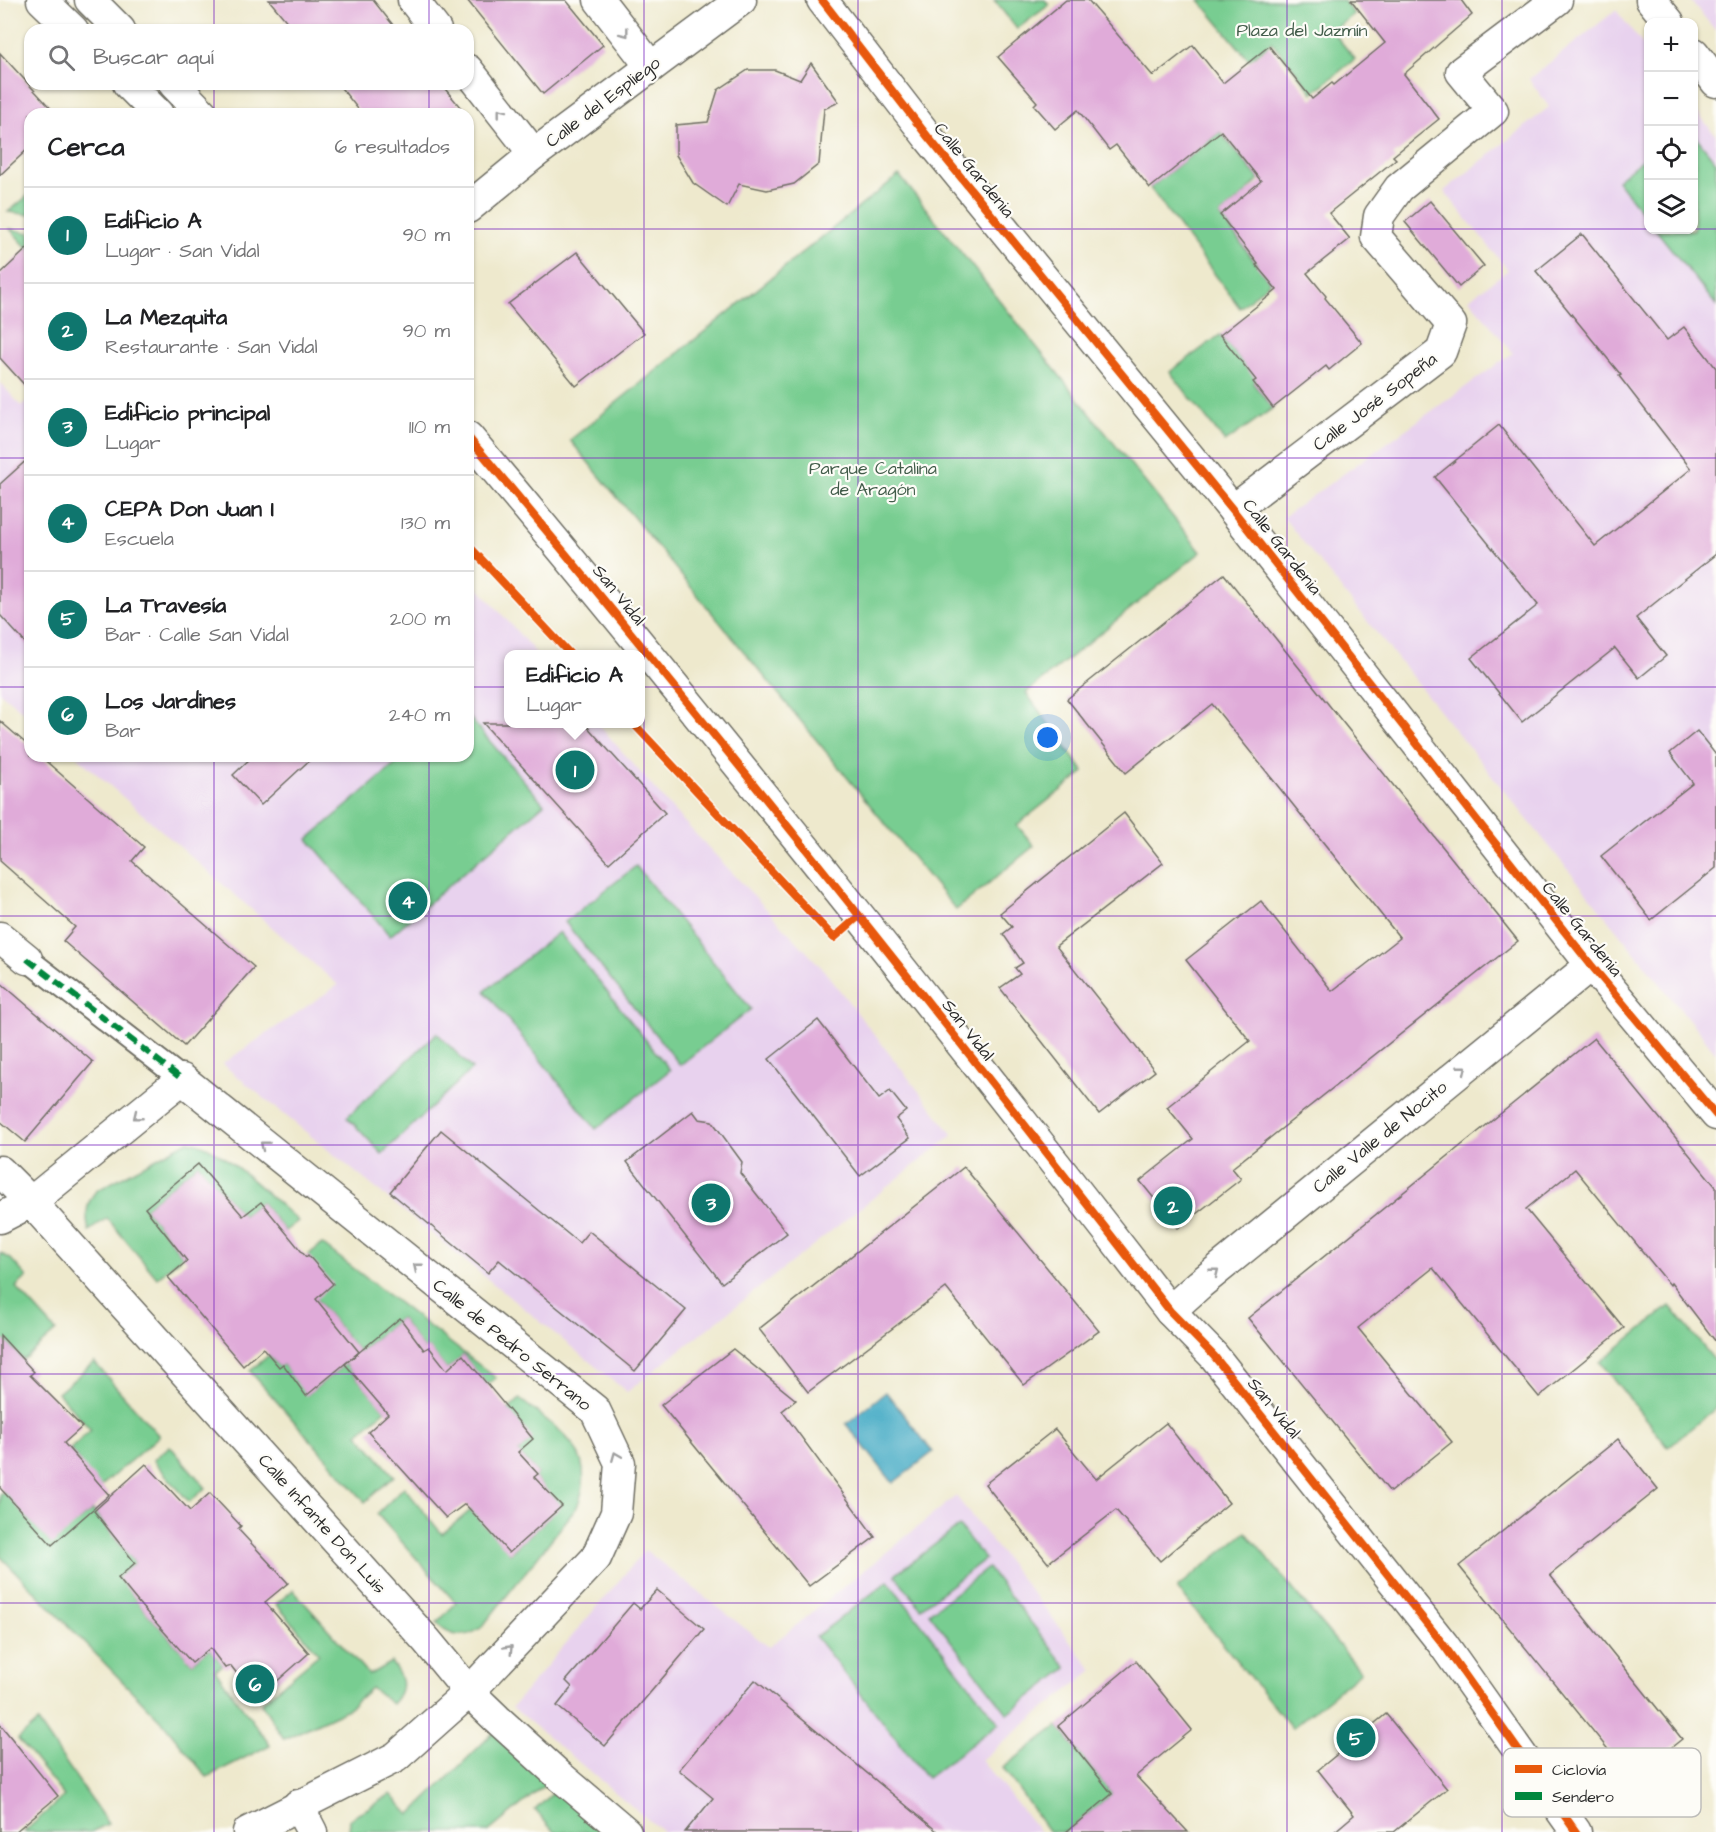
<!DOCTYPE html>
<html lang="es">
<head>
<meta charset="utf-8">
<style>
	:root { --surface:#fff; --page:#f6f6f6; --text:#202124; --muted:#757577; --line:#e0e0e0; --accent:#0f766e }
	body { margin:0; font-family:"Architects Daughter",sans-serif; background:var(--page); color:var(--text) }
	.controls { position:absolute; right:18px; top:18px; display:grid; overflow:hidden; border-radius:12px; box-shadow:0 2px 4px #0004 }
	.controls button { width:54px; height:54px; display:grid; place-items:center; padding:0; border:0; border-bottom:2px solid var(--line); background:var(--surface); color:var(--text); font:30px sans-serif }
	.you { position:absolute; left:1048px; top:738px; width:21px; height:21px; margin:-15px; border:4px solid #fff; border-radius:50%; background:#1a73e8; box-shadow:0 0 0 9px #1a73e833 }
	.badge { display:grid; place-items:center; width:39px; height:39px; border-radius:50%; background:var(--accent); color:#fff; font-size:20px; font-weight:700 }
	.pin { position:absolute; translate:-50% -50%; border:3px solid #fff; box-shadow:0 2px 6px #0006 }
	.popup { position:absolute; left:504px; top:650px; width:141px; height:78px; box-sizing:border-box; display:grid; place-content:center; border-radius:12px; background:var(--surface); filter:drop-shadow(0 2px 4px #0005); font-size:20px; white-space:nowrap; color:var(--muted) }
	.popup b { font-size:22px; color:var(--text) }
	.popup::after { content:''; position:absolute; left:50%; top:100%; margin-left:-12px; border:12px solid transparent; border-top-color:var(--surface) }
	.list { margin:0; padding:0; list-style:none }
	h2 { display:flex; justify-content:space-between; align-items:center; height:78px; margin:0; padding:0 24px; font-size:26px }
	h2 small { font-size:20px; font-weight:400; color:var(--muted) }
	.list li { display:grid; grid-template-columns:39px 1fr auto; gap:18px; align-items:center; box-sizing:border-box; height:96px; padding:0 24px; border-top:2px solid var(--line) }
	.list b { display:block; font-size:22px; white-space:nowrap }
	.list p { margin:0; font-size:20px; white-space:nowrap; color:var(--muted) }
	.list em { font-size:20px; font-style:normal; color:var(--muted) }
	.icon { flex:none; width:33px; height:33px; fill:none; stroke:currentColor; stroke-width:2; stroke-linecap:round; stroke-linejoin:round }
	.map { position:relative; flex:none; width:1716px; height:1832px; overflow:hidden }
	.search { position:absolute; background:var(--surface); box-shadow:0 2px 4px #0004; left:24px; top:24px; width:450px; height:66px; display:flex; align-items:center; gap:15px; box-sizing:border-box; padding:0 21px; border-radius:18px; color:var(--muted); font-size:22px }
	.panel { position:absolute; background:var(--surface); box-shadow:0 2px 4px #0004; left:24px; top:108px; width:450px; height:654px; border-radius:18px }
	.map>svg:first-child { display:block }
	.built { fill:#e8d2ee }
	.green { fill:#78cd91; stroke:#527c5e; stroke-width:1.5 }
	.water { fill:#46acc6; stroke:#386c78; stroke-width:1.5 }
	.building { fill:#e0abd9 }
	.lines { fill:none; stroke-linecap:round; stroke-linejoin:round }
	.pedestrian-casing { stroke:#6f6e64; stroke-width:26 }
	.minor-casing { stroke:#6f6e64; stroke-width:33 }
	.pedestrian { stroke:#fff; stroke-width:22 }
	.minor { stroke:#fff; stroke-width:30 }
	.quiet { stroke:#00873e; stroke-width:6; stroke-dasharray:12 6; stroke-linecap:butt }
	.cycleway-casing { stroke:#fdfcf7; stroke-width:11 }
	.cycleway { stroke:#e8590c; stroke-width:8 }
	.oneway { stroke:#a0a0a0 }
	.grid { fill:none; stroke:#7b2cbf; stroke-width:1.5; stroke-opacity:0.55 }
	.labels { text-anchor:middle; dominant-baseline:central; stroke-width:4.5; stroke-linejoin:round; paint-order:stroke }
	.park-label { font-size:18px; fill:#425c4a; stroke:#fdfcf7 }
	.street-label { font-size:18px; fill:#2b2b2b; stroke:#fdfcf7 }
	.key { fill:#fdfcf7; stroke:#bebdba; stroke-width:1.5 }
	.key-label { font-size:16px; fill:#2b2b2b }
</style>
</head>
<body>
<div class="map">
<svg width="1716" height="1832" viewBox="0 0 1716 1832">
	<rect width="100%" height="100%" fill="#fdfcf7"/>
	<filter id="ink" filterUnits="userSpaceOnUse"><feTurbulence type="fractalNoise" baseFrequency=".0167" numOctaves="2"/><feDisplacementMap in="SourceGraphic" scale="12" xChannelSelector="R" yChannelSelector="G"/><feConvolveMatrix kernelMatrix="1 2 1 2 8 2 1 2 1" color-interpolation-filters="sRGB"/></filter>
	<filter id="wash" filterUnits="userSpaceOnUse"><feTurbulence type="fractalNoise" baseFrequency=".008" numOctaves="4" result="noise"/><feDisplacementMap in="SourceGraphic" scale="24" xChannelSelector="R" yChannelSelector="G"/><feGaussianBlur stdDeviation="1.35" result="paint"/><feColorMatrix in="noise" values="0 0 0 0 0 0 0 0 0 0 0 0 0 0 0 0 0 1.4 0 .05"/><feComposite in="paint" operator="in"/></filter>
	<g filter="url(#wash)">
		<rect width="100%" height="100%" fill="#eee9cd"/>
		<g class="built">
			<path d="M1690,0H1716V31Z"/>
			<path d="M1616,10L1648,51V230H1694V108L1716,136V1053L1283,517L1513,353L1469,299L1508,270L1444,191L1549,107L1529,79Z"/>
			<path d="M0,382L21,406L30,398V717L0,692Z"/>
			<path d="M468,576L537,654H509V724H598L674,811L823,969L953,1135L627,1392L222,1064L338,985L76,756H468Z"/>
			<path d="M956,1496L1093,1670L981,1760L1040,1832H663L512,1707L645,1550L769,1647Z"/>
		</g>
		<g class="green">
			<path d="M994,0H1045L1049,5L1017,29Z"/>
			<path d="M1199,0H1343L1354,14L1332,31L1355,59L1313,93L1272,42L1249,60Z"/>
			<path d="M1220,132L1259,179L1244,195L1220,215L1270,282L1240,308L1150,188Z"/>
			<path d="M1694,134L1716,162V305L1656,230H1694Z"/>
			<path d="M1648,155V220L1617,180Z"/>
			<path d="M899,175L1201,552L1026,693L1084,772L1017,825L1034,846L956,910L570,440Z"/>
			<path d="M30,194V215L8,212Z"/>
			<path d="M10,229L30,233V251Z"/>
			<path d="M1220,335L1241,361L1262,375L1253,383L1273,408L1225,442L1170,372Z"/>
			<path d="M468,716L544,804L390,936L308,839L405,756H468Z"/>
			<path d="M636,866L751,1009L680,1065L565,922Z"/>
			<path d="M559,932L670,1070L596,1129L485,991Z"/>
			<path d="M437,1033L472,1069L382,1154L347,1117Z"/>
			<path d="M188,1141C220,1144 272,1199 298,1221L285,1231L261,1202L243,1216L198,1164L145,1208L183,1256L157,1278L107,1218L89,1231C85,1216 86,1202 96,1191Z"/>
			<path d="M322,1244L496,1378L487,1385L463,1355L447,1370L429,1348L424,1350L400,1318L359,1352L316,1299L308,1255Z"/>
			<path d="M0,1253L11,1259L27,1277L16,1287L56,1331L23,1360L4,1340L0,1343Z"/>
			<path d="M1670,1306L1716,1362V1408L1668,1447L1600,1362Z"/>
			<path d="M269,1355L279,1367L283,1364L307,1395L345,1364L385,1410L358,1434L394,1476L365,1502L250,1371Z"/>
			<path d="M94,1362L159,1436L98,1489L77,1466L80,1462L70,1449L91,1430L58,1393Z"/>
			<path d="M520,1399C559,1431 600,1450 577,1507L482,1627C467,1639 449,1638 437,1623L456,1603L377,1514L404,1487L442,1534L471,1510L510,1553L561,1506L534,1477L538,1474L518,1452L532,1439L508,1410Z"/>
			<path d="M170,1446L206,1488L189,1502L153,1460Z"/>
			<path d="M4,1491L51,1543L93,1510L135,1563L119,1578L141,1606L192,1663L210,1648L223,1665L215,1670L270,1745L207,1777L164,1724L0,1556V1494Z"/>
			<path d="M959,1526L985,1559L921,1608L895,1575Z"/>
			<path d="M1246,1532L1361,1672L1292,1728L1177,1588Z"/>
			<path d="M988,1568L1067,1668L1008,1714L929,1613Z"/>
			<path d="M888,1581L999,1723L927,1778L816,1637Z"/>
			<path d="M293,1590L369,1675L391,1662C403,1678 407,1688 392,1704L371,1688L346,1710L284,1739L261,1703L319,1654L276,1604Z"/>
			<path d="M38,1722L108,1824L91,1832H24L64,1796L18,1739Z"/>
			<path d="M1058,1726L1112,1794L1066,1832H1049L1003,1768Z"/>
			<path d="M496,1730L550,1781L488,1832H349L350,1819L391,1794L410,1815Z"/>
			<path d="M557,1789L608,1832H554L535,1810Z"/>
		</g>
		<path class="water" d="M886,1392L933,1452L893,1483L846,1424Z"/>
		<g id="blocks">
			<g class="building">
				<path d="M269,0H373L397,30H294Z"/>
				<path d="M467,0H566L603,45L543,94Z"/>
				<path d="M1066,0H1088L1153,76L1193,45L1223,83L1269,46L1312,99L1332,83L1334,85L1385,43L1351,0H1461L1472,15L1404,74L1439,119L1393,156L1396,159L1329,213L1350,239L1307,273L1326,296L1325,298L1362,343L1329,370L1326,366L1273,408L1253,382L1256,380L1220,335L1277,290L1256,265L1258,264L1220,215L1261,181L1221,131L1150,188L1116,145L1109,150L1078,110L1055,129L1034,105L1037,102L998,57Z"/>
				<path d="M0,53L56,114H30V147L0,175Z"/>
				<path d="M811,63L839,102L824,109L819,164L794,184L767,190L739,184L727,207L693,183L676,155V125L708,122L718,90L748,70H775L800,80Z"/>
				<path d="M338,84H441L466,114H362Z"/>
				<path d="M1430,201L1484,266L1459,287L1405,222Z"/>
				<path d="M1582,234L1667,340L1684,327L1716,368V554L1636,618L1666,656L1639,678L1615,648L1522,722L1471,658L1538,605L1435,477L1499,425L1595,546L1691,469L1619,376L1621,375L1536,271Z"/>
				<path d="M30,246V391L0,358V274Z"/>
				<path d="M577,252L644,333L576,386L508,304Z"/>
				<path d="M30,457V648L0,615V484Z"/>
				<path d="M1224,574L1518,941L1232,1168L1241,1179L1178,1228L1140,1181L1193,1139L1167,1107L1250,1041L1186,960L1261,901L1332,991L1400,938L1212,704L1126,773L1067,699Z"/>
				<path d="M0,721L30,747V756H40L144,847L132,861L254,967L184,1046L63,941L75,927L0,861Z"/>
				<path d="M483,723H584L665,813L609,863Z"/>
				<path d="M1697,731L1716,755V868L1651,920L1601,856L1693,783L1670,753Z"/>
				<path d="M253,756H314L261,805L233,775Z"/>
				<path d="M1124,813L1163,863L1056,946L1155,1071L1099,1114L1000,988L1020,974L1015,968L1023,963L1003,934L1012,927L1000,913Z"/>
				<path d="M0,982L93,1062L25,1142L0,1121Z"/>
				<path d="M818,1020L879,1099L890,1091L906,1111L896,1119L910,1138L860,1176L769,1059Z"/>
				<path d="M1594,1038L1716,1187V1342L1671,1283L1670,1285L1575,1169L1526,1209L1624,1328L1539,1397L1433,1268L1358,1328L1452,1442L1390,1492L1248,1318Z"/>
				<path d="M693,1111L699,1119L712,1121L742,1162L740,1173L787,1233L722,1283L627,1162Z"/>
				<path d="M441,1130L579,1243L589,1231L686,1310L635,1371L499,1260L488,1273L390,1192Z"/>
				<path d="M198,1164L243,1216L261,1202L306,1257L308,1255L333,1284L316,1299L359,1352L306,1396L283,1364L279,1367L263,1348L243,1366L168,1277L187,1261L145,1208Z"/>
				<path d="M964,1167L1099,1331L1024,1385L946,1288L808,1392L759,1329Z"/>
				<path d="M400,1318L424,1350L429,1347L447,1370L463,1355L533,1439L518,1452L538,1474L534,1477L562,1506L509,1553L465,1504L446,1518L368,1432L388,1414L345,1364Z"/>
				<path d="M0,1335L34,1372L30,1375L82,1427L64,1443L109,1495L52,1545L0,1488Z"/>
				<path d="M733,1349L796,1400L782,1411L875,1537L809,1586L661,1405Z"/>
				<path d="M1166,1423L1229,1503L1160,1561L1116,1510L1048,1563L985,1484L1055,1429L1096,1479Z"/>
				<path d="M1618,1439L1658,1489L1550,1575L1682,1739L1632,1779L1459,1566Z"/>
				<path d="M146,1464L190,1511L210,1493L241,1526L238,1529L288,1583L265,1602L309,1653L257,1699L231,1666L225,1668L210,1648L192,1663L141,1606L118,1578L135,1563L94,1511Z"/>
				<path d="M657,1590L704,1629L605,1746L557,1706L572,1687L566,1681L633,1603L640,1609Z"/>
				<path d="M1136,1661L1192,1730L1136,1776L1188,1832H1066L1112,1794L1058,1726Z"/>
				<path d="M755,1680L938,1832H685L713,1798L679,1770Z"/>
				<path d="M1386,1714L1447,1789L1394,1832H1334L1354,1815L1318,1770Z"/>
				<path d="M0,1724L58,1796L15,1832H0Z"/>
			</g>
		</g>
	</g>
	<g filter="url(#ink)">
		<use href="#blocks" fill-opacity="0" stroke="#6f6e64" stroke-width="1.5"/>
		<g class="lines">
			<g class="pedestrian-casing">
				<path id="pedestrian" d="M27,959L182,1079"/>
			</g>
			<g class="minor-casing">
				<g id="minor">
					<path d="M42,0L73,30"/>
					<path d="M90,0L120,30"/>
					<path d="M413,0L436,30"/>
					<path d="M599,0L651,67"/>
					<path d="M822,0L928,137L1233,510L1591,965L1716,1115"/>
					<path d="M1651,0L1669,22"/>
					<path d="M1694,53L1716,82"/>
					<path d="M468,70L534,154"/>
					<path d="M128,84L158,114"/>
					<path d="M174,84L203,114"/>
					<path d="M468,208L534,154L741,0"/>
					<path d="M468,437C709,723 941,1016 1170,1311L1214,1356L1443,1644L1576,1832"/>
					<path d="M1233,510L1441,352L1451,324L1376,237L1379,216L1399,188L1493,111L1461,72L1557,0"/>
					<path d="M0,937L27,959"/>
					<path d="M0,1171L31,1202L427,1641L469,1692L497,1719L561,1777L626,1832"/>
					<path d="M0,1218L31,1202L182,1079L595,1410L620,1463L616,1513L596,1558L469,1692L396,1757L248,1832"/>
					<path d="M1170,1311L1200,1284L1591,965"/>
					<path d="M298,1805L312,1832"/>
				</g>
			</g>
			<use href="#pedestrian" class="pedestrian"/>
			<use href="#minor" class="minor"/>
			<path class="quiet" d="M27,959L182,1079"/>
			<g class="cycleway-casing">
				<g id="cycleway">
					<path d="M822,0L928,137L1233,510L1591,965L1716,1115"/>
					<path d="M468,437C709,723 941,1016 1170,1311L1214,1356L1443,1644L1576,1832"/>
					<path d="M468,545L570,654"/>
					<path d="M634,724L834,938L859,916"/>
				</g>
			</g>
			<use href="#cycleway" class="cycleway"/>
		</g>
		<defs><path id="oneway-chevron" d="M-2-3.5L2.5 0L-2 3.5" fill="none" stroke-width="1.6" stroke-linecap="round" stroke-linejoin="round" transform="scale(1.5)"/></defs>
		<g class="oneway">
			<use href="#oneway-chevron" transform="translate(625 33) rotate(52)"/>
			<use href="#oneway-chevron" transform="translate(501 112) rotate(-128)"/>
			<use href="#oneway-chevron" transform="translate(1463 1069) rotate(-39)"/>
			<use href="#oneway-chevron" transform="translate(137 1116) rotate(141)"/>
			<use href="#oneway-chevron" transform="translate(264 1145) rotate(-141)"/>
			<use href="#oneway-chevron" transform="translate(417 1267) rotate(-141)"/>
			<use href="#oneway-chevron" transform="translate(1215 1272) rotate(-39)"/>
			<use href="#oneway-chevron" transform="translate(616 1456) rotate(-112)"/>
			<use href="#oneway-chevron" transform="translate(509 1649) rotate(-46)"/>
		</g>
	</g>
	<path class="grid" d="M214,0V30M429,0V30M644,0V1832M858,0V1832M1072,0V1832M1287,0V1832M1502,0V1832M214,84V114M429,84V114M0,229H30M468,229H1648M1694,229H1716M0,458H30M468,458H1716M0,687H30M468,687H1716M214,756V1832M429,756V1832M0,916H1716M0,1145H1716M0,1374H1716M0,1603H1716"/>
	<g class="labels">
		<g class="park-label">
			<text x="1302" y="30">Plaza del Jazmín</text>
			<text x="873" y="468">Parque Catalina<tspan x="873" dy="21">de Aragón</tspan></text>
		</g>
		<g class="street-label">
			<text transform="translate(603 102) rotate(-37)">Calle del Espliego</text>
			<text transform="translate(974 170) rotate(51)">Calle Gardenia</text>
			<text transform="translate(1375 402) rotate(-37)">Calle José Sopeña</text>
			<text transform="translate(1282 547) rotate(52)">Calle Gardenia</text>
			<text transform="translate(619 595) rotate(51)">San Vidal</text>
			<text transform="translate(1582 929) rotate(51)">Calle Gardenia</text>
			<text transform="translate(968 1030) rotate(52)">San Vidal</text>
			<text transform="translate(1380 1137) rotate(-39)">Calle Valle de Nocito</text>
			<text transform="translate(512 1345) rotate(39)">Calle de Pedro Serrano</text>
			<text transform="translate(1274 1408) rotate(51)">San Vidal</text>
			<text transform="translate(322 1524) rotate(48)">Calle Infante Don Luis</text>
		</g>
	</g>
	<rect x="1503" y="1748" width="198" height="69" rx="9" class="key"/>
	<rect x="1515" y="1765" width="27" height="8" fill="#e8590c"/>
	<rect x="1515" y="1792" width="27" height="8" fill="#00873e"/>
	<g class="key-label">
		<text x="1552" y="1775">Ciclovía</text>
		<text x="1552" y="1802">Sendero</text>
	</g>
</svg>
<div class="controls">
<button>+</button>
<button>−</button>
<button><svg class="icon" aria-label="locate" viewBox="0 0 24 24"><circle cx="12" cy="12" r="6"/><path d="M12 2v4M12 18v4M2 12h4M18 12h4"/></svg></button>
<button><svg class="icon" aria-label="layers" viewBox="0 0 24 24"><path d="M12 4l9 5-9 5-9-5zM3 14l9 5 9-5"/></svg></button>
</div>
<div class="you"></div>
<div class="pin badge" style="left:575px;top:770px">1</div>
<div class="popup"><b>Edificio A</b>Lugar</div>
<div class="pin badge" style="left:1173px;top:1206px">2</div>
<div class="pin badge" style="left:711px;top:1203px">3</div>
<div class="pin badge" style="left:408px;top:901px">4</div>
<div class="pin badge" style="left:1356px;top:1738px">5</div>
<div class="pin badge" style="left:255px;top:1684px">6</div>
<div class="search"><svg class="icon" aria-label="search" viewBox="0 0 24 24"><circle cx="10" cy="10" r="6"/><path d="M15 15l6 6"/></svg>Buscar aquí</div>
<section class="panel">
<h2>Cerca<small>6 resultados</small></h2>
<ul class="list">
<li><span class="badge">1</span><div><b>Edificio A</b><p>Lugar · San Vidal</p></div><em>90 m</em></li>
<li><span class="badge">2</span><div><b>La Mezquita</b><p>Restaurante · San Vidal</p></div><em>90 m</em></li>
<li><span class="badge">3</span><div><b>Edificio principal</b><p>Lugar</p></div><em>110 m</em></li>
<li><span class="badge">4</span><div><b>CEPA Don Juan I</b><p>Escuela</p></div><em>130 m</em></li>
<li><span class="badge">5</span><div><b>La Travesía</b><p>Bar · Calle San Vidal</p></div><em>200 m</em></li>
<li><span class="badge">6</span><div><b>Los Jardines</b><p>Bar</p></div><em>240 m</em></li>
</ul>
</section>
</div>
</body>
</html>
